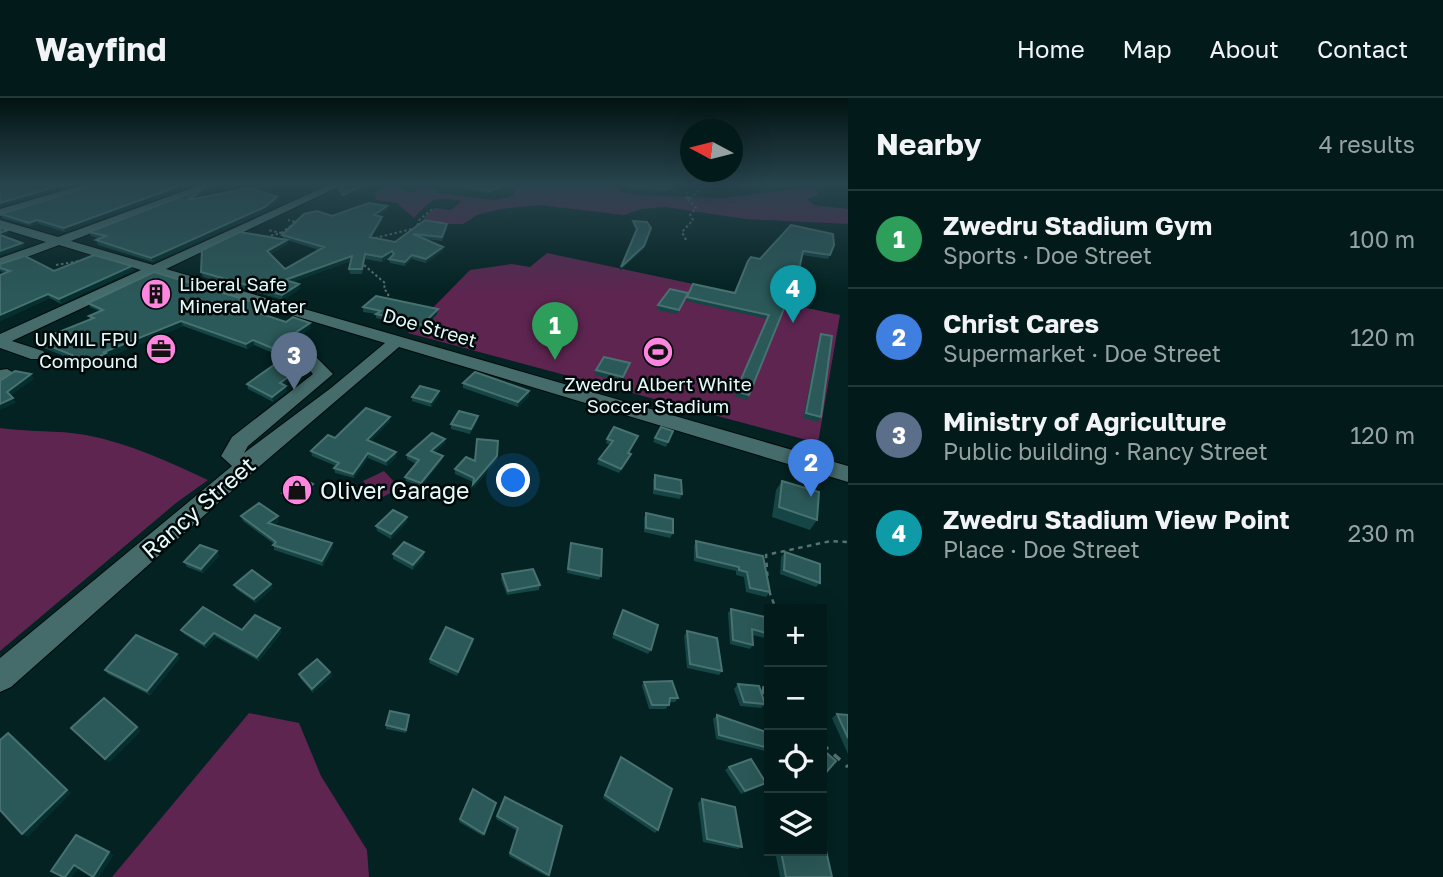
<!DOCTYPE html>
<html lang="en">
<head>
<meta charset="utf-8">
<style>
	:root { --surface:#021a19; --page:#0c2322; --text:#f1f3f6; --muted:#96a1a2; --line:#233838; --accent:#8c9099 }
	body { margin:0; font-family:"Golos Text",sans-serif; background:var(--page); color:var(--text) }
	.controls { position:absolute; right:21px; bottom:21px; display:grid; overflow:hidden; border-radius:0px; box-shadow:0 7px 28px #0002 }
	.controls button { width:63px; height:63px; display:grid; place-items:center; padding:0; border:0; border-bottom:2px solid var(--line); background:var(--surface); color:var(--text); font:35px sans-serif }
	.compass { position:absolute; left:680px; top:21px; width:63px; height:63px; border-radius:50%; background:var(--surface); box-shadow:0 7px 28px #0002; rotate:277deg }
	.you { position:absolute; left:514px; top:383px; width:24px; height:24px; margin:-18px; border:5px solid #fff; border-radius:50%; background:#1a73e8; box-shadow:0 0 0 10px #1a73e833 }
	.badge { display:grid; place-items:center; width:46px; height:46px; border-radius:50%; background:var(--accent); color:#fff; font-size:23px; font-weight:700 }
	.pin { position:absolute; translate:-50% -58px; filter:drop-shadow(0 2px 4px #0008) }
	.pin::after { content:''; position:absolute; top:37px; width:24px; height:21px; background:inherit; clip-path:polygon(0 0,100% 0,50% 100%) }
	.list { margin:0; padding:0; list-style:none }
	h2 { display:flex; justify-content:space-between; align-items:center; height:91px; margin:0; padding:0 28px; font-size:30px }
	h2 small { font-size:23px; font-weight:400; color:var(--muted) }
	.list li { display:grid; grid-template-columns:46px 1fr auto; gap:21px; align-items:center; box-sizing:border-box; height:98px; padding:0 28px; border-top:2px solid var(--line) }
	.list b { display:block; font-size:26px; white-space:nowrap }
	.list p { margin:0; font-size:23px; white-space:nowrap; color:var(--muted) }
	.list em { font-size:23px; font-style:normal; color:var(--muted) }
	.icon { flex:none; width:38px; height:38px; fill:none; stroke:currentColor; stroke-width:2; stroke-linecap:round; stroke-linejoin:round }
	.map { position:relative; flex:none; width:848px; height:779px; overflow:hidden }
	header { display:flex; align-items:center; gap:42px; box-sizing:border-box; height:98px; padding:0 35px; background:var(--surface); border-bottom:2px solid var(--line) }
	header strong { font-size:33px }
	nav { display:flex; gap:38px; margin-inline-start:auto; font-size:24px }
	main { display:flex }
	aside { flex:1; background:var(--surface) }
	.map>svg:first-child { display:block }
	.green { fill:#5e2551 }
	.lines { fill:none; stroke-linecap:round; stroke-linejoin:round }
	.minor-casing { stroke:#000a0a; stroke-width:2 }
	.path-far2 { stroke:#567271; stroke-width:2; stroke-dasharray:2.5 2.5; stroke-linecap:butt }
	.path-far1 { stroke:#567271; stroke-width:2.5; stroke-dasharray:4.5 4.5; stroke-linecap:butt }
	.path { stroke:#567271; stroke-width:3.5; stroke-dasharray:8 8; stroke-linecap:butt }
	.minor { fill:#456c6b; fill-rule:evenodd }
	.wall { fill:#154545; fill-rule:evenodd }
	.shaded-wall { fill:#042f2e }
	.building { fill:#2b5858; stroke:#487271; stroke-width:2 }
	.labels { text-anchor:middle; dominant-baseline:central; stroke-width:5; stroke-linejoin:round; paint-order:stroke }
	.far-poi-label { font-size:19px; fill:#e5faf9; stroke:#000909; text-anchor:start }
	.far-street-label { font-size:19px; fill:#e5faf9; stroke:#000909 }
	.poi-label { font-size:23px; fill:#e5faf9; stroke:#000909; text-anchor:start }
	.street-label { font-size:23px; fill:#e5faf9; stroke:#000909 }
</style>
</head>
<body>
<header>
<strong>Wayfind</strong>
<nav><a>Home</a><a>Map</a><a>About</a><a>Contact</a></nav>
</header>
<main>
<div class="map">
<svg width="848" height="779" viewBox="0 0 848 779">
	<rect width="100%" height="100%" fill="#032221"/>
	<g class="green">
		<path d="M517,86H621L617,89L622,94L642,97L686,99L723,100L802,90L816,92L818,97L807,101L814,107L848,111V126L746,121L665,109L641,111L624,117L539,107L501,111L477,117L463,126H446L423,120L435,110L451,112L462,103C434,98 433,100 414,120L397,105L376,102L375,95L381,90L395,87L408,94L425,90L437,91L439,95L494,102L513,98Z"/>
		<path d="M547,155L840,217L818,345L408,235L470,172L512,166L530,169Z"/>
		<path d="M0,330C28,334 58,332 86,337C129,345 169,364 208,382L176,405L0,553Z"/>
		<path d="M384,373L400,390L379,401L363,383Z"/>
		<path d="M249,615L299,625L321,678L367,752L369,779H112Z"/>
	</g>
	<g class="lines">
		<g class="minor-casing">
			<g id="minor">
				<path d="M86,86H101L0,118V111Z"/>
				<path d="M203,86H217L71,143L153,167L331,86H344L166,171L848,368V384L399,249L261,367L11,589L0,594V560L232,368L221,358L232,339L313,276L302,264L305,260H317L333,276L248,348L244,355L331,290L385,245L155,176L12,243L43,253L46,257L43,261H31L0,250V236L141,172L59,147L0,169V160L46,144L0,130V122L58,139Z"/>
				<path d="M7,271L16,276L13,280L0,282V272Z"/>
			</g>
		</g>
		<g class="path-far2">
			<path d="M690,101L705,86"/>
			<path d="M348,113L365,107"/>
			<path d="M281,135L296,124L288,122"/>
			<path d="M266,139L281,135L268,132"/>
			<path d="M375,140L416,130L420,121L434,110"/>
			<path d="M686,142L682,134L693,122L690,117L696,110L686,99L690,101L687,95"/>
			<path d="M56,167L80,163"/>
			<path d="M364,167L385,185L384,191L388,195L389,204"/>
		</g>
		<g class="path-far1">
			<path d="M768,487L766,457L831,443L848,444"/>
			<path d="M769,493L776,511"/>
		</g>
		<g class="path">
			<path d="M769,573L762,596L764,605L769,606"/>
			<path d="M822,646L848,669"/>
		</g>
		<use href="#minor" class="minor"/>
	</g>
	<g class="wall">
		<path d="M429,86H518L489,96Z"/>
		<path d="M632,86H674L666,94L628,92L629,88Z"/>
		<path d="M718,86H761L756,92Z"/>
		<path d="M762,86H794V88L793,91Z"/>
		<path d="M152,87L179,88L180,92L65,134L39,126L31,128L2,120L1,116Z"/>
		<path d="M207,93L197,101L278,103L266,113L153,164L98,147L96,142L100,141L91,138L89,134Z"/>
		<path d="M387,108V112L378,118L382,119V123L372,139L395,144L447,126V130L442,143L426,141L443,153L426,165L412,161L405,168L390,165L389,161L392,158L382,164L365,161L362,176H350L349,171L351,163L292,184L300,191L283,202L203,179L201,174L283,141L282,137L332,118ZM287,142L319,152L285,171L270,156L288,146Z"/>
		<path d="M791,127L830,157L828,161L802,157L795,191L793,195L779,191L749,297L747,302L734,298L767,221L686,203L693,186L735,195L760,161Z"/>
		<path d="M0,166L54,173L132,168L134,172L61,206L50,200L0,223V177L5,175L0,173Z"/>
		<path d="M686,199L677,216L657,212L658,207Z"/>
		<path d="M88,205L266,208L267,212L260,216L286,224L311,230L273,255L254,247L247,251L183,228L108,259V260L91,269L44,250L42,245L90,222L89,218L99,213L90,209Z"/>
		<path d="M363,209L438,211L437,216L422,232L376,220V216L363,214Z"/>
		<path d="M821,236V319L818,324L803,320L819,240Z"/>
		<path d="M630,265L622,284L595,277L596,272Z"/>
		<path d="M304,267L305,271L284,287L287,293L273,304L248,291L247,286Z"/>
		<path d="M463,285L529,293V298L518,309L463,290Z"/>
		<path d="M439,298L431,309L412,303V299Z"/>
		<path d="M478,318V322L470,336L451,331V326Z"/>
		<path d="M390,319V323L371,343L396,359L387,368L368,360L354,380L335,375L334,370L336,368L312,358L311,353L335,340Z"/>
		<path d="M661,329L673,333L666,349L653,344Z"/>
		<path d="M445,341V345L435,354L442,362L421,389L406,383L405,379L416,366L407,361V357Z"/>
		<path d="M607,341L636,342L628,355L629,361L619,375L597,366L599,361L610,347L606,345Z"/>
		<path d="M497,362L473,391V384L455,376V371L475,363Z"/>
		<path d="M655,377L682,396L680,401L653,396V382Z"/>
		<path d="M782,383L817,422L810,432L772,419L776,392Z"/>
		<path d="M285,385L314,391L296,407L284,400L282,395L288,391L286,390Z"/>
		<path d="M646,415L673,435L670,440L644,434V420Z"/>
		<path d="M241,418L279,423L273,427L333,450L323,468L274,452V446L243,423Z"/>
		<path d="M407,424L391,441L377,433L376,428Z"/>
		<path d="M696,443L763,458L770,494L766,499L746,494L744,479L736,477V473L694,463V448Z"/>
		<path d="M571,445L601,478L599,482L567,475Z"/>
		<path d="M217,453L219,458L203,475L187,469L184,464Z"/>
		<path d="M785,454L820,485L816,489L780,476L781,459Z"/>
		<path d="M393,456L424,459L413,472L393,461Z"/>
		<path d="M502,476L540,487L539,492L507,497L501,481Z"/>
		<path d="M234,487L273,490L256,505L236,491Z"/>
		<path d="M731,511L769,520V541L752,537L753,547L750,551L730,546L728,515Z"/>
		<path d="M623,512L651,552L648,556L612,540Z"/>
		<path d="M280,530L281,535L259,563L216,539L206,550L184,536L181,532H242Z"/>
		<path d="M687,533L722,573L719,577L687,570L684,538Z"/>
		<path d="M473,541V545L457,578L429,565L430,561Z"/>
		<path d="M177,556L180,560L150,597L108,576L105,572Z"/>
		<path d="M330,574L332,578L313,595L300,580L299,576Z"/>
		<path d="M644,584L678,600L675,604H670L666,611H649L642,588Z"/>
		<path d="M738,586L765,606L761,610L740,608L734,591Z"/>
		<path d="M837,616L848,617V656L832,620Z"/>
		<path d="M409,617L406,635L386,631V627Z"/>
		<path d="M717,617L769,635V654L716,641L713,621Z"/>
		<path d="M621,659L658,732L655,735L603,700L618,663Z"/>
		<path d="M729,669L766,685L762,688L741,696L725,672Z"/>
		<path d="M505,699L549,777L548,779L509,758L517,733L496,721Z"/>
		<path d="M702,701L742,749L738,751L703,744L698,705Z"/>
		<path d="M496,705L483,738L459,724L460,721Z"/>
		<path d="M775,753H822L832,779H780Z"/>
	</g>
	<g class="shaded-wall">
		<path d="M65,86H78L0,109V105Z"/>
		<path d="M366,86H373L343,100V97Z"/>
		<path d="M509,86H518L489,96L490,93Z"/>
		<path d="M179,88L180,92L65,134L64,130Z"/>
		<path d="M206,89L207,93L189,107L188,102Z"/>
		<path d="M277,99L278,103L266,113L153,164L151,160Z"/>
		<path d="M387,108V112L374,121V117Z"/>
		<path d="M382,119V123L370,143V139Z"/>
		<path d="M37,122L39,126L31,128L29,125Z"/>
		<path d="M651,130L643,152L620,173L621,169Z"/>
		<path d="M8,132L10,136L0,139V135Z"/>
		<path d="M287,142L288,146L268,157L267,153Z"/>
		<path d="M22,145L24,149L0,158V153Z"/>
		<path d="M443,149V153L426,165V161Z"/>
		<path d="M392,153V158L382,164V159Z"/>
		<path d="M412,157V161L405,168V164Z"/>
		<path d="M352,158L353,162L286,187L285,182Z"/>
		<path d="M132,168L134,172L61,206L59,201Z"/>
		<path d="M299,186L300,191L283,202L282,197Z"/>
		<path d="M48,196L50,200L0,223V217Z"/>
		<path d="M266,208L267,212L256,219L255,214Z"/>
		<path d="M438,211L437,216L422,232V227Z"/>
		<path d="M181,223L183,228L108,259V260L91,269L89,264L104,254Z"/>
		<path d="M310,225L311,230L273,255L272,250Z"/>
		<path d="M253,242L254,247L247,251L246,246Z"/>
		<path d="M304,267L305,271L281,290L280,285Z"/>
		<path d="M31,276L34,281L10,298L7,294Z"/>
		<path d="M286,288L287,293L273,304L272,299Z"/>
		<path d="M439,293V298L431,309V304Z"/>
		<path d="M529,293V298L518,309V304Z"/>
		<path d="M13,300L16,305L0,312V306Z"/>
		<path d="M478,318V322L470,336L471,331Z"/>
		<path d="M390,319V323L368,347L367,342Z"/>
		<path d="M445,341V345L431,357V353Z"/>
		<path d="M396,354V359L387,368L386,363Z"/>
		<path d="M368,355V360L354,380L353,376Z"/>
		<path d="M443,358L442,362L421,389V385Z"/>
		<path d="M497,358V362L473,391V386Z"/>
		<path d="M313,386L314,391L296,407L295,402Z"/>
		<path d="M278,418L279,423L269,430L268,425Z"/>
		<path d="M407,419V424L391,441V436Z"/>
		<path d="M332,445L333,450L323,468L322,463Z"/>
		<path d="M217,453L219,458L203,475L201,471Z"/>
		<path d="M424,454V459L413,472V467Z"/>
		<path d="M271,486L273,490L256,505L254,501Z"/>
		<path d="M280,530L281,535L259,563L257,559Z"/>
		<path d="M214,535L216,539L206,550L204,546Z"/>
		<path d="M473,541V545L457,578L458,574Z"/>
		<path d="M177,556L180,560L150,597L147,593Z"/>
		<path d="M330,574L332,578L313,595L312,591Z"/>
		<path d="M137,629L141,633L109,665L105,661Z"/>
		<path d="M8,635L14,638L71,695L28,739L22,736Z"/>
		<path d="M766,685L762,688L741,696L745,693Z"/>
		<path d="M109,754L114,757L99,779H93Z"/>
		<path d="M74,767L79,770L72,779H65Z"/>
	</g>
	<g class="building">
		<path d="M0,86H65L0,105Z"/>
		<path d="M99,86H149L145,87L179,88L64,130L37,122L29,125L1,116Z"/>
		<path d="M346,86H366L343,97L339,90Z"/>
		<path d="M447,86H509L490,93Z"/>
		<path d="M632,86H672L667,91L629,88Z"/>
		<path d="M738,86H760L757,89Z"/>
		<path d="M206,89L188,102L250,90L277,99L265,109L151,160L96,142L106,138L89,134Z"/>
		<path d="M369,105L387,108L374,117L382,119L370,139L395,144L425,122L447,126L442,139L413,136L443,149L426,161L412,157L405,164L389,161L394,156L392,153L382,159L365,156L362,171H349L352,158L285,182L299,186L282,197L201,174L202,152L240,134L287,142L267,153L285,171L324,149L282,137L304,116L317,113L332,118Z"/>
		<path d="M633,123L647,124L651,130L644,148L621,169L637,131Z"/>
		<path d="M791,127L833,136L834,147L830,157L803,153L795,191L779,187L776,204L785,208L749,297L736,293L769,217L687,199L693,186L735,195L748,163L751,159L760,161Z"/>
		<path d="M0,129L8,132L0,135Z"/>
		<path d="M0,137L22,145L0,153Z"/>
		<path d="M94,157L132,168L59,201L48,196L0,217V177L10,173L0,170V166L25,158L54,173Z"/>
		<path d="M154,174L266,208L255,214L286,224L293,219L310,225L272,250L253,242L246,246L181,223L104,254L106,255L89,264L42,245L51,237L94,220L89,218L103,212L88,205Z"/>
		<path d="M670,191L688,195L679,212L658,207Z"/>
		<path d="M376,198L438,211L422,227L376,216L381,213L363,209Z"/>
		<path d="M821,236L832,238L821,319L806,315Z"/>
		<path d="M288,257L299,260L304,267L280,285L286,288L272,299L247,286Z"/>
		<path d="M604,259L630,265L623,279L596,272Z"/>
		<path d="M15,273L31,276L7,294L13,300L0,306V283Z"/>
		<path d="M475,274L529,293L518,304L463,285Z"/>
		<path d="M420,288L439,293L431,304L412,299Z"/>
		<path d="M366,310L390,319L367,342L396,354L386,363L368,355L353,376L334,370L339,365L311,353L328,337L335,340Z"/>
		<path d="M459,313L478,318L471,331L451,326Z"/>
		<path d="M614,329L638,338L628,355L631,356L621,371L599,361L613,343L607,341Z"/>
		<path d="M661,329L673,333L668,344L655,340Z"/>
		<path d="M432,335L445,341L431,353L443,358L421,385L405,379L419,362L407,357Z"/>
		<path d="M477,341L498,343L497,358L473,386L474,380L455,371L466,359L475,363Z"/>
		<path d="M295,377L313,386L295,402L282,395L290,388L285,385Z"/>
		<path d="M655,377L681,382L682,396L655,391Z"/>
		<path d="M782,383L819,394L817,422L779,409Z"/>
		<path d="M259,405L278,418L268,425L332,445L322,463L273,447L276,444L241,418Z"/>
		<path d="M393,412L407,419L391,436L376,428Z"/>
		<path d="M646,415L673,421V435L646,430Z"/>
		<path d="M696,443L763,458L770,494L750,490L747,474L739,472V469L697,459Z"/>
		<path d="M404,444L424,454L413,467L393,456Z"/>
		<path d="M571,445L602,451L601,478L568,471Z"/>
		<path d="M200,447L217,453L201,471L184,464Z"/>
		<path d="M785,454L820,466V485L784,472Z"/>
		<path d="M533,471L540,487L508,493L502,476Z"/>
		<path d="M252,472L271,486L254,501L234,487Z"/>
		<path d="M203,509L242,532L255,517L280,530L257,559L214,535L204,546L181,532Z"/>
		<path d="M731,511L769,520V536L752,531L753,547L733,542Z"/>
		<path d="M623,512L658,527L651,552L614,536Z"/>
		<path d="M446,529L473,541L458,574L430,561Z"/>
		<path d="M687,533L717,540L722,573L690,566Z"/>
		<path d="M136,537L177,556L147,593L105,572Z"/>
		<path d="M317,561L330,574L312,591L299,576Z"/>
		<path d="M672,583L678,600H670L669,607H652L644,584Z"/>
		<path d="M738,586L759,588L765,606L744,604Z"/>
		<path d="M104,600L137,629L105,661L71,630Z"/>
		<path d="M390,613L409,617L406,632L386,627Z"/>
		<path d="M837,616L848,617V640Z"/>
		<path d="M717,617L769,635V650L719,637Z"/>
		<path d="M8,635L67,692L22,736L0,712V642Z"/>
		<path d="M822,651L836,663L822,679Z"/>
		<path d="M621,659L672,691L658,732L605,697Z"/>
		<path d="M751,661L766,685L745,693L729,669Z"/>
		<path d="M473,691L496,705L484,736L460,721Z"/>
		<path d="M505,699L562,728L549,777L510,755L518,730L497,718Z"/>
		<path d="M702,701L735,709L742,749L707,741Z"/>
		<path d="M822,735L832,779H786L781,753H822Z"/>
		<path d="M76,737L109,754L93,779L74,767L65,779H63L51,773Z"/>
	</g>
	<linearGradient id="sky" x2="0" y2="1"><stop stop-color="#021312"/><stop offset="0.44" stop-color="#28444e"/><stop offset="1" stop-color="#28444e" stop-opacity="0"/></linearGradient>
	<rect width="848" height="195" fill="url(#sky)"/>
	<defs>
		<g id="building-disc" transform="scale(1.575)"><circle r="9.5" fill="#fe86e1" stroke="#000909"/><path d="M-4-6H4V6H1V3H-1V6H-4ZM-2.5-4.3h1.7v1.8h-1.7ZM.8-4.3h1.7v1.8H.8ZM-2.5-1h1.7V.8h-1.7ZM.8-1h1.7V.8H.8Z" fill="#111"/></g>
		<g id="office-disc" transform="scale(1.575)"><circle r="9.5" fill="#fe86e1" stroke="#000909"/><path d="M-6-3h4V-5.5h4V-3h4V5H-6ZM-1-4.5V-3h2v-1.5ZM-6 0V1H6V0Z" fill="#111"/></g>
		<g id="stadium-disc" transform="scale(1.575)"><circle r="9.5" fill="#fe86e1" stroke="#000909"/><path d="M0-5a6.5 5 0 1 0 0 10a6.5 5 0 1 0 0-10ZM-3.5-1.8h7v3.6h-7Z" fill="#111"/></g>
		<g id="shop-disc" transform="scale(1.575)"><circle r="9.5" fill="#fe86e1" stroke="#000909"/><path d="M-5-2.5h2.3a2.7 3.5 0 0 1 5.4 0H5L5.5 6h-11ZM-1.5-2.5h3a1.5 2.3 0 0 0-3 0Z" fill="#111"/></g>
	</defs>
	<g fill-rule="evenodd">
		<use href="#building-disc" x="156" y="196"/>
		<use href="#office-disc" x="161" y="251"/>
		<use href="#stadium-disc" x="658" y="254"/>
		<use href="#shop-disc" x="297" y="392"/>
	</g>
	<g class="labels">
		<g class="far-poi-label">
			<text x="179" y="185">Liberal Safe<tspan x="179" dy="22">Mineral Water</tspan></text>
			<text x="138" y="240" text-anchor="end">UNMIL FPU<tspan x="138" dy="22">Compound</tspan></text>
			<text x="658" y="285" text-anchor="middle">Zwedru Albert White<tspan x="658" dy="22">Soccer Stadium</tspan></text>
		</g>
		<g class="far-street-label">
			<text transform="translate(430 229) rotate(16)">Doe Street</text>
		</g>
		<g class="poi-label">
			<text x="320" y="392">Oliver Garage</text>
		</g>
		<g class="street-label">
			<text transform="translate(198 409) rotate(-41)">Rancy Street</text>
		</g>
	</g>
</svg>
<div class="controls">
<button>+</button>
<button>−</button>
<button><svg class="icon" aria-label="locate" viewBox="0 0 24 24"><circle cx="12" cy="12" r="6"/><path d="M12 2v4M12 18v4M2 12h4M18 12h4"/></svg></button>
<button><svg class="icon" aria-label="layers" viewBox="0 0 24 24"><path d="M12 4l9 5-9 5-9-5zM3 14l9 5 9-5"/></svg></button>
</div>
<svg class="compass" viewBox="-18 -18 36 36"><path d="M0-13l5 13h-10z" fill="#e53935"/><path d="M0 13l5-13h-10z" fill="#96a1a2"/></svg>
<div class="you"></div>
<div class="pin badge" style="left:555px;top:262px;background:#2e9e5b">1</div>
<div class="pin badge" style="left:811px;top:399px;background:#3f7fe0">2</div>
<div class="pin badge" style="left:294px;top:292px;background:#5c6f8a">3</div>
<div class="pin badge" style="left:793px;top:225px;background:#0f9aa8">4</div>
</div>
<aside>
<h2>Nearby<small>4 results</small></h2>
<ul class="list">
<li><span class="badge" style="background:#2e9e5b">1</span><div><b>Zwedru Stadium Gym</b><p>Sports · Doe Street</p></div><em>100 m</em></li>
<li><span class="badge" style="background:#3f7fe0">2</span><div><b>Christ Cares</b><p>Supermarket · Doe Street</p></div><em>120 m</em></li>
<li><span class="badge" style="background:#5c6f8a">3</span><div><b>Ministry of Agriculture</b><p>Public building · Rancy Street</p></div><em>120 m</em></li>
<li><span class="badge" style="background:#0f9aa8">4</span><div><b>Zwedru Stadium View Point</b><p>Place · Doe Street</p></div><em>230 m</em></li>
</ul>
</aside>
</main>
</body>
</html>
